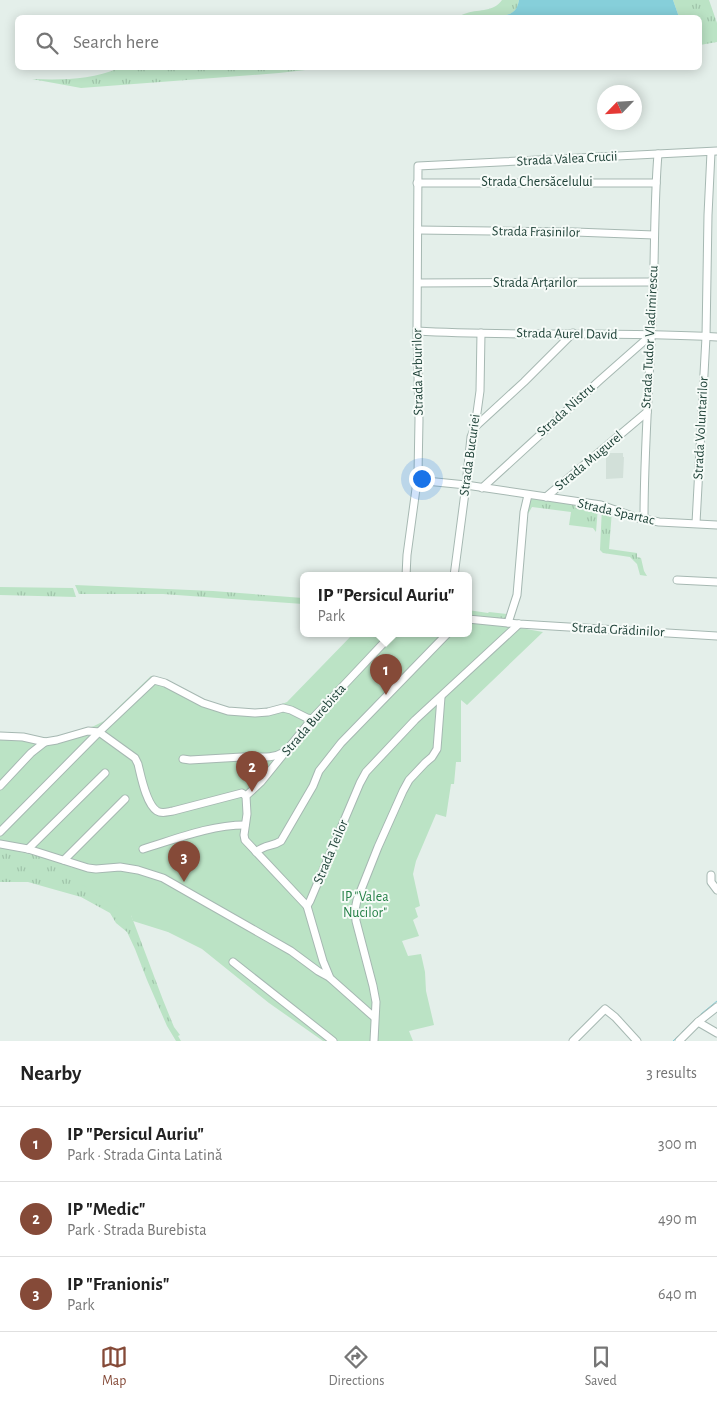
<!DOCTYPE html>
<html lang="en">
<head>
<meta charset="utf-8">
<style>
	:root { --surface:#fff; --page:#f2f2f2; --text:#222; --muted:#767676; --line:#e0e0e0; --accent:#854a38 }
	body { margin:0; font-family:"Alegreya Sans",sans-serif; background:var(--page); color:var(--text) }
	.compass { position:absolute; left:597px; top:85px; width:45px; height:45px; border-radius:50%; background:var(--surface); box-shadow:0 2px 12px #0003; rotate:245deg }
	.you { position:absolute; left:421px; top:478px; width:18px; height:18px; margin:-12px; border:4px solid #fff; border-radius:50%; background:#1a73e8; box-shadow:0 0 0 8px #1a73e833 }
	.badge { display:grid; place-items:center; width:32px; height:32px; border-radius:50%; background:var(--accent); color:#fff; font-size:16px; font-weight:700 }
	.pin { position:absolute; translate:-50% -41px; filter:drop-shadow(0 1px 2px #0008) }
	.pin::after { content:''; position:absolute; top:26px; width:18px; height:15px; background:inherit; clip-path:polygon(0 0,100% 0,50% 100%) }
	.popup { position:absolute; left:300px; top:572px; width:172px; height:65px; box-sizing:border-box; display:grid; place-content:center; border-radius:8px; background:var(--surface); filter:drop-shadow(0 1px 4px #0005); font-size:16px; white-space:nowrap; color:var(--muted) }
	.popup b { font-size:19px; color:var(--text) }
	.popup::after { content:''; position:absolute; left:50%; top:100%; margin-left:-10px; border:10px solid transparent; border-top-color:var(--surface) }
	.list { margin:0; padding:0; list-style:none }
	h2 { display:flex; justify-content:space-between; align-items:center; height:65px; margin:0; padding:0 20px; font-size:21px }
	h2 small { font-size:16px; font-weight:400; color:var(--muted) }
	.list li { display:grid; grid-template-columns:32px 1fr auto; gap:15px; align-items:center; box-sizing:border-box; height:75px; padding:0 20px; border-top:1px solid var(--line) }
	.list b { display:block; font-size:19px; white-space:nowrap }
	.list p { margin:0; font-size:16px; white-space:nowrap; color:var(--muted) }
	.list em { font-size:16px; font-style:normal; color:var(--muted) }
	.icon { flex:none; width:28px; height:28px; fill:none; stroke:currentColor; stroke-width:2; stroke-linecap:round; stroke-linejoin:round }
	.map { position:relative; flex:none; width:717px; height:1041px; overflow:hidden }
	.search { position:absolute; background:var(--surface); box-shadow:0 2px 12px #0003; left:15px; right:15px; top:15px; height:55px; display:flex; align-items:center; gap:12px; box-sizing:border-box; padding:0 18px; border-radius:8px; color:var(--muted); font-size:19px }
	.sheet { height:290px; background:var(--surface) }
	nav { display:flex; justify-content:space-around; align-items:center; box-sizing:border-box; height:70px; border-top:1px solid var(--line); background:var(--surface); font-size:14px; color:var(--muted) }
	nav a { display:grid; justify-items:center; gap:2px }
	nav .on { color:var(--accent) }
	.map>svg:first-child { display:block }
	.built { fill:#d2e0d9 }
	.grass { fill:url(#grass-tufts) }
	.garden { fill:#bbe3c5 }
	.water { fill:#86cfda }
	.lines { fill:none; stroke-linecap:round; stroke-linejoin:round }
	.stream { stroke:#86cfda; stroke-width:1 }
	.minor-casing { stroke:#a6b8b2; stroke-width:9 }
	.minor { stroke:#fff; stroke-width:7 }
	.labels { text-anchor:middle; dominant-baseline:central; stroke-width:4; stroke-linejoin:round; paint-order:stroke }
	.street-label { font-size:14px; fill:#21443a; stroke:#f6fbf8 }
	.park-label { font-size:14px; fill:#258047; stroke:#f6fbf8 }
</style>
</head>
<body>
<div class="map">
<svg width="717" height="1041" viewBox="0 0 717 1041">
	<defs>
		<pattern id="grass-tufts" width="24" height="20" patternUnits="userSpaceOnUse" patternTransform="scale(1.25)"><rect width="24" height="20" fill="#bbe3c5"/><path d="M3 7l-1-3M5 7V3M7 7l1-3M15 17l-1-3M17 17v-4M19 17l1-3" fill="none" stroke="#a0c4aa"/></pattern>
	</defs>
	<rect width="100%" height="100%" fill="#e4efea"/>
	<path class="built" d="M606,453H623V457H624L623,478L606,479Z"/>
	<g class="grass">
		<path d="M502,0H519C518,3 519,6 517,8C509,22 470,17 455,18C459,16 463,14 467,13C480,9 494,12 502,0Z"/>
		<path d="M673,0H709L717,23V42L700,45V18L679,17Z"/>
		<path d="M119,68H323L279,73L81,88L32,79C62,80 91,80 119,68Z"/>
		<path d="M532,498L598,507L596,532L593,528L569,525L571,512L532,507L528,514L523,563L521,555L529,500Z"/>
		<path d="M602,507L612,511L609,549L637,553V557L641,558L644,571L647,576L640,575L637,564L630,557L603,553L600,550Z"/>
		<path d="M75,585L213,591L303,598V604L163,594H79Z"/>
		<path d="M0,587L73,588L76,597L0,595Z"/>
		<path d="M511,600L513,601L506,621L469,618L468,610L488,613L489,612L507,614Z"/>
		<path d="M0,847L57,861L73,868L205,948L131,915L163,1000L174,1027L180,1035L178,1036L181,1041H176L167,1026L147,980L135,949L127,932L116,923L110,913L81,897L49,888L28,882H0Z"/>
	</g>
	<path class="garden" d="M469,622L504,625L543,632L467,705L461,700V762H456L454,784H451L446,817L436,814L416,861L413,874L420,906L415,908L418,917L413,920L419,936L402,941L408,956L421,954L425,972L426,991L434,1025L409,1031L413,1041H323L269,1003L202,949L168,932L133,921L130,912L121,909L81,884L77,880L73,868L57,861L0,847V734L46,739L61,737L94,726L104,721L151,676C166,677 177,688 190,695C221,710 255,717 287,702L353,634H468Z"/>
	<path class="water" d="M519,0H673L679,17H500C512,14 517,12 519,0Z"/>
	<g class="lines">
		<g class="stream">
			<path d="M701,1014L717,1001"/>
			<path d="M695,1020L697,1018"/>
			<path d="M682,1032L692,1023"/>
			<path d="M673,1041L678,1036"/>
		</g>
		<g class="minor-casing">
			<g id="minor">
				<path d="M417,183H656"/>
				<path d="M418,230L575,232L654,235"/>
				<path d="M418,283L653,282"/>
				<path d="M417,331C517,337 617,331 717,337"/>
				<path d="M475,427L524,382L573,333"/>
				<path d="M416,480L466,485L601,505L638,518L659,522L717,525"/>
				<path d="M482,488L600,380L651,335"/>
				<path d="M546,497L647,412"/>
				<path d="M644,519C644,445 650,372 653,299C655,250 654,202 658,154"/>
				<path d="M696,523L706,337L708,215L711,152"/>
				<path d="M406,576L407,555L418,474L419,420L417,331L418,166L717,151"/>
				<path d="M454,576L466,485L471,437L475,427L480,391L481,333"/>
				<path d="M677,580L717,582"/>
				<path d="M468,619L519,624L717,636"/>
				<path d="M508,623L517,595L524,512L528,495"/>
				<path d="M0,736L23,737L45,742L57,740L88,731L99,732L135,758L138,764C141,776 146,804 157,811C162,814 167,812 173,811L242,793L246,796"/>
				<path d="M183,759L190,760C207,759 225,758 242,757C257,756 271,760 284,752"/>
				<path d="M0,786L31,753L45,742"/>
				<path d="M0,832L99,732L154,680L165,683L203,703L228,711L255,713L268,712L283,708L291,710L307,718L312,719"/>
				<path d="M0,844L28,849L88,868L96,869L120,867L138,870L163,878L291,951L318,971L329,977"/>
				<path d="M28,849L105,773"/>
				<path d="M143,849C176,839 210,825 245,825"/>
				<path d="M256,852C266,844 272,847 281,841L313,786L319,771L341,743L447,634"/>
				<path d="M64,860L125,799"/>
				<path d="M711,875V882L717,890"/>
				<path d="M307,906L245,840L244,835L247,814L246,796L261,782L312,719L392,634"/>
				<path d="M233,962L333,1041"/>
				<path d="M374,1017L330,978L323,961L307,906L310,901L360,783L366,772L415,720L519,624"/>
				<path d="M698,1022L717,1033"/>
				<path d="M374,1041L376,1002L373,986L356,921L355,910L357,900L378,847L403,791L409,780L425,763L432,757L437,749L441,697"/>
				<path d="M573,1041L605,1009L615,1017L637,1041"/>
				<path d="M679,1041L698,1022L717,1007"/>
			</g>
		</g>
		<use href="#minor" class="minor"/>
	</g>
	<g class="labels">
		<g class="street-label">
			<text transform="translate(567 159) rotate(-3)">Strada Valea Crucii</text>
			<text x="537" y="182">Strada Chersăcelului</text>
			<text transform="translate(536 232) rotate(1)">Strada Frasinilor</text>
			<text x="535" y="283">Strada Arțarilor</text>
			<text transform="translate(567 334) rotate(1)">Strada Aurel David</text>
			<text transform="translate(650 337) rotate(-87)">Strada Tudor Vladimirescu</text>
			<text transform="translate(418 372) rotate(-91)">Strada Arburilor</text>
			<text transform="translate(566 410) rotate(-42)">Strada Nistru</text>
			<text transform="translate(701 428) rotate(-87)">Strada Voluntarilor</text>
			<text transform="translate(470 455) rotate(-82)">Strada Bucuriei</text>
			<text transform="translate(589 461) rotate(-40)">Strada Mugurel</text>
			<text transform="translate(616 512) rotate(13)">Strada Spartac</text>
			<text transform="translate(618 630) rotate(3)">Strada Grădinilor</text>
			<text transform="translate(314 720) rotate(-49)">Strada Burebista</text>
			<text transform="translate(331 852) rotate(-67)">Strada Teilor</text>
		</g>
		<g class="park-label">
			<text x="365" y="897">IP "Valea<tspan x="365" dy="16">Nucilor"</tspan></text>
		</g>
	</g>
</svg>
<svg class="compass" viewBox="-18 -18 36 36"><path d="M0-13l5 13h-10z" fill="#e53935"/><path d="M0 13l5-13h-10z" fill="#767676"/></svg>
<div class="you"></div>
<div class="pin badge" style="left:386px;top:695px">1</div>
<div class="popup"><b>IP &quot;Persicul Auriu&quot;</b>Park</div>
<div class="pin badge" style="left:252px;top:792px">2</div>
<div class="pin badge" style="left:184px;top:882px">3</div>
<div class="search"><svg class="icon" aria-label="search" viewBox="0 0 24 24"><circle cx="10" cy="10" r="6"/><path d="M15 15l6 6"/></svg>Search here</div>
</div>
<section class="sheet">
<h2>Nearby<small>3 results</small></h2>
<ul class="list">
<li><span class="badge">1</span><div><b>IP &quot;Persicul Auriu&quot;</b><p>Park · Strada Ginta Latină</p></div><em>300 m</em></li>
<li><span class="badge">2</span><div><b>IP &quot;Medic&quot;</b><p>Park · Strada Burebista</p></div><em>490 m</em></li>
<li><span class="badge">3</span><div><b>IP &quot;Franionis&quot;</b><p>Park</p></div><em>640 m</em></li>
</ul>
</section>
<nav>
<a class="on"><svg class="icon" aria-label="map" viewBox="0 0 24 24"><path d="M3 6l6-2 6 2 6-2v14l-6 2-6-2-6 2zM9 4v14M15 6v14"/></svg>Map</a>
<a><svg class="icon" aria-label="directions" viewBox="0 0 24 24"><path d="M12 3l9 9-9 9-9-9zM9 14v-3h6M13 9l2 2-2 2"/></svg>Directions</a>
<a><svg class="icon" aria-label="saved" viewBox="0 0 24 24"><path d="M7 4h10v16l-5-4-5 4z"/></svg>Saved</a>
</nav>
</body>
</html>
